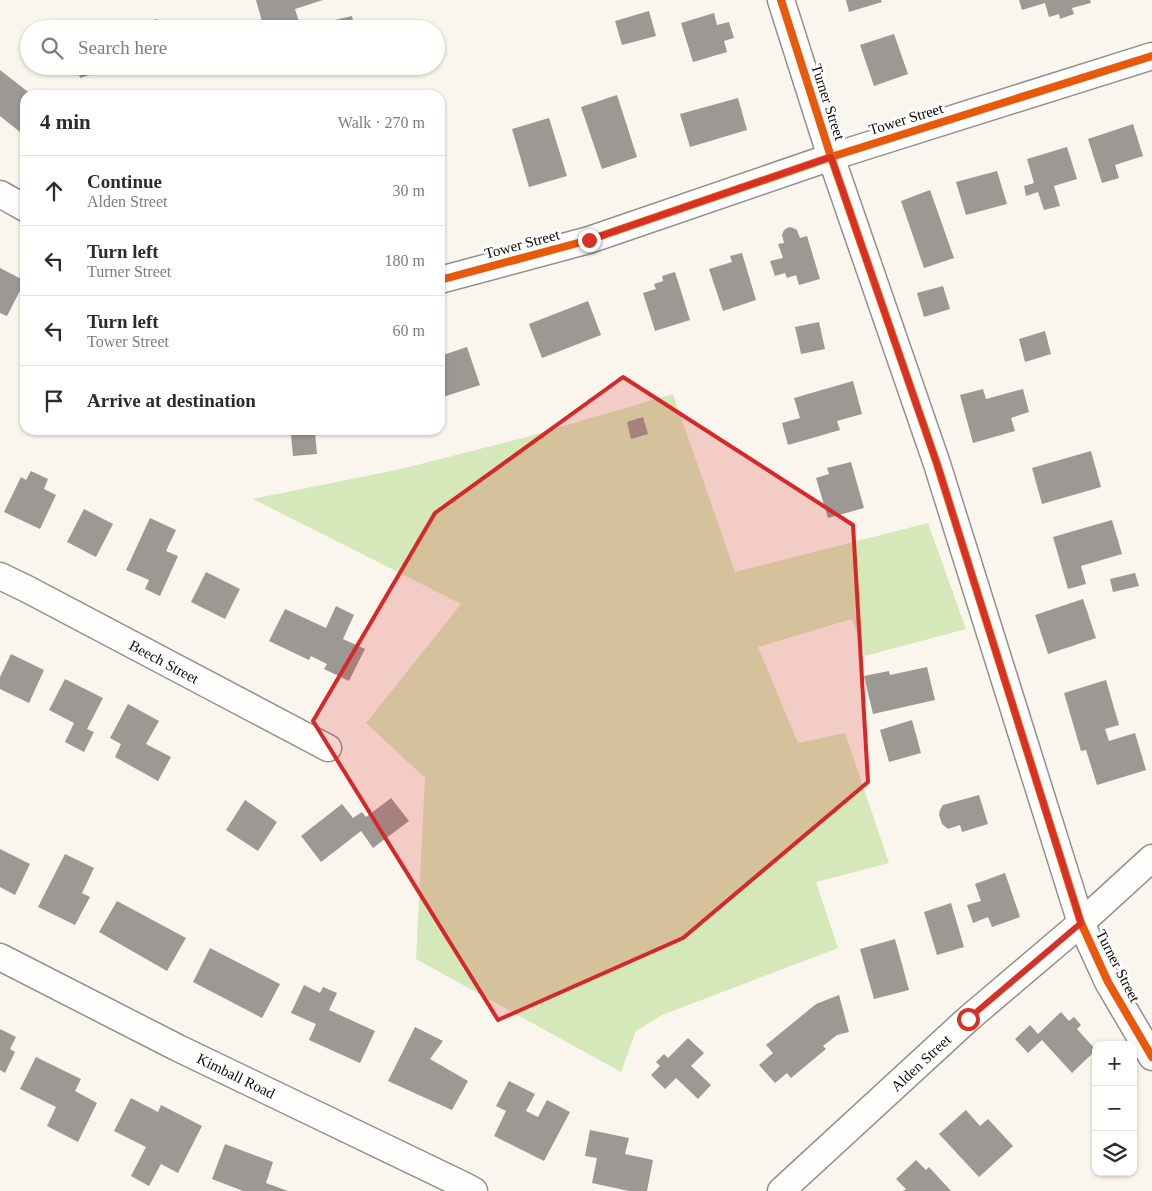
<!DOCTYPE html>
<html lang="en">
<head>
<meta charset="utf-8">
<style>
	:root { --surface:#fff; --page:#f2f2f3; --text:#2b2b33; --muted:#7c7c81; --line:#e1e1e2 }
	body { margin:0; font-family:"Times New Roman",serif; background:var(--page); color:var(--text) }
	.controls { position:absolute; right:15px; bottom:15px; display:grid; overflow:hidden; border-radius:10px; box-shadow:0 1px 4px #0004 }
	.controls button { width:45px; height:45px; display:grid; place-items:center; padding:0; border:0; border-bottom:1px solid var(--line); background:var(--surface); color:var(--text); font:25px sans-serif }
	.stop { position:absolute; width:15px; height:15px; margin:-11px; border:4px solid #d93025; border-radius:50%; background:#fff }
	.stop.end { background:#d93025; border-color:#fff; box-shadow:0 1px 5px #0008 }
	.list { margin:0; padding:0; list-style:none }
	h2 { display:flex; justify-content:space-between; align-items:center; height:65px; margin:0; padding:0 20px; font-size:21px }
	h2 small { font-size:16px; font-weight:400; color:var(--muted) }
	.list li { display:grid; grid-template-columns:32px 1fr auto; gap:15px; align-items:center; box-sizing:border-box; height:70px; padding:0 20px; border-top:1px solid var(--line) }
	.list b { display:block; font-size:19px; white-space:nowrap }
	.list p { margin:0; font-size:16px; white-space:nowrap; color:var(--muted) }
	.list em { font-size:16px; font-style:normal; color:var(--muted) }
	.icon { flex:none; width:28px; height:28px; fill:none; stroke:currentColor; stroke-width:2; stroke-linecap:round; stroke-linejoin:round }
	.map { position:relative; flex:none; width:1152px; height:1191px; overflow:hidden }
	.search { position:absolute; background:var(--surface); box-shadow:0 1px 4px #0004; left:20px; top:20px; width:425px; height:55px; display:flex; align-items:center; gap:12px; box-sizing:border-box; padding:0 18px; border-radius:28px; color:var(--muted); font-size:19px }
	.panel { position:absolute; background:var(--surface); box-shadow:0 1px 4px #0004; left:20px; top:90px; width:425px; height:345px; border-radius:15px }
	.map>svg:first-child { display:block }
	.forest { fill:#d5e8b9 }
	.building { fill:#9c9893 }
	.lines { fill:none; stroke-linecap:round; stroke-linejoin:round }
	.street-casing { stroke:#92908c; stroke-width:29 }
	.street { stroke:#fefefc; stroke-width:26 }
	.cycleway-casing { stroke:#fff; stroke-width:11 }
	.cycleway { stroke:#e8590c; stroke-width:8 }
	.route { stroke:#d93025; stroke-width:6 }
	.marked { fill:#d62828; fill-opacity:0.2; stroke:#d62828; stroke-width:4; stroke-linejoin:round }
	.labels { text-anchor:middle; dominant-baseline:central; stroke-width:5; stroke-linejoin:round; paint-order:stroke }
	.street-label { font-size:15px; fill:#0a0a0a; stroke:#fff }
</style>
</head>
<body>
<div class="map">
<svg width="1152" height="1191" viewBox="0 0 1152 1191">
	<rect width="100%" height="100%" fill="#faf6ed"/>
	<path class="forest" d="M673,394L735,572L928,523L966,629L865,656L852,619L758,647L798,743L845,733L889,863L816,882L838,948L662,1015L636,1031L621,1072L416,959L425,778L366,723L461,604L253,499L401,469L523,438Z"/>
	<g class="building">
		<path d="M256,0H323L295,9L300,25L290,29H264Z"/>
		<path d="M846,0H881L882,2L849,12Z"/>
		<path d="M1019,0H1090L1091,3L1072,8L1074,14L1060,19L1059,14L1049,17L1045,3L1022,10Z"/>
		<path d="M649,11L656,36L622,45L615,21Z"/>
		<path d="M714,13L717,25L729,22L734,38L724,41L727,52L693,62L681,23Z"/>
		<path d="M352,16L355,29H332L330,21Z"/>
		<path d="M157,19L160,29H127V28Z"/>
		<path d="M894,34L908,74L874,86L860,45Z"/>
		<path d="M77,66H116V67L80,78Z"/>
		<path d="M0,70L32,95H25V136L0,116Z"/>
		<path d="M617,95L637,157L602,169L581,107Z"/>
		<path d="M738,98L747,130L690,147L680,114Z"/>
		<path d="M549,118L567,176L529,187L512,129Z"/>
		<path d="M1133,124L1143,156L1115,165L1119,178L1102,183L1088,139Z"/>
		<path d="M1067,147L1077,179L1054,186L1060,206L1044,210L1038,192L1026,196L1024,186L1034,183L1027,159Z"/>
		<path d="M997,171L1007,204L966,215L956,182Z"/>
		<path d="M930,190L954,258L924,268L901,201Z"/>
		<path d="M789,227L793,228L797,230L800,238L807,236L820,279L799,285L796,275L787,278L785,273L775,276L770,261L783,258L778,244L784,243L782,235L784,230Z"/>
		<path d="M742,253L756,300L723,311L709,269L732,262L730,256Z"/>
		<path d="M0,268L25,281L7,316L0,313Z"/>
		<path d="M675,272L690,320L655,331L643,293L656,289L654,284L663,281L662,276Z"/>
		<path d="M943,286L950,309L924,317L917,293Z"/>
		<path d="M588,301L601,335L542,358L529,324Z"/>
		<path d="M819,322L825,349L801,354L795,327Z"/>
		<path d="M1045,331L1051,354L1025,362L1019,339Z"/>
		<path d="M467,347L480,385L440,398V351L442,350L443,355Z"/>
		<path d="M853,381L862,414L837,421L840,430L788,445L782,423L800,418L794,398Z"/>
		<path d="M983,389L986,399L1023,389L1029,412L1011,418L1015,431L973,443L960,395Z"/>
		<path d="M643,417L648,434L631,439L627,422Z"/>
		<path d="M315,433L317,454L293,456L291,435Z"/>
		<path d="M1091,451L1101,487L1042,504L1032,468Z"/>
		<path d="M851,462L864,508L828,518L816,478L829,474L827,468Z"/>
		<path d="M31,471L48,479L44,489L56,495L40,529L4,512L21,477L26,480Z"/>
		<path d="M84,509L113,524L96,557L67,542Z"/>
		<path d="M150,518L176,530L166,551L178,556L160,596L145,589L149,580L126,570Z"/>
		<path d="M1112,520L1122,554L1081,566L1086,584L1068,589L1053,537Z"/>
		<path d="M206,572L240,589L225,619L191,602Z"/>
		<path d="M1135,573L1139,586L1113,592L1110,579Z"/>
		<path d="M1083,599L1096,638L1048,654L1035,615Z"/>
		<path d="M336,606L354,615L343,639L365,649L349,681L324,669L327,664L311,656L309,660L269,641L285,609L326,628Z"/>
		<path d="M11,654L44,670L29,703L0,689V677Z"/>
		<path d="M927,667L935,700L873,714L864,676L889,671L890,675Z"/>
		<path d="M65,679L103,698L87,729L94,732L84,752L65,742L74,723L49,710Z"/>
		<path d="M1106,680L1119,725L1105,729L1109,741L1135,733L1146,770L1097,785L1086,750L1081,751L1064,693Z"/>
		<path d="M128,704L159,721L146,744L171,757L158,781L115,757L121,744L110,738Z"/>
		<path d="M912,720L921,753L889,762L880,730Z"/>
		<path d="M979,795L988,824L962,832L960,825L948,829L942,824L939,815L940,810L943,805Z"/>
		<path d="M391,798L409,821L373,848L361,831L321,862L301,836L342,804L353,818L362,812L366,817Z"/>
		<path d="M245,800L277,822L258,851L226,830Z"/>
		<path d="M0,849L30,864L15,895L0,887Z"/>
		<path d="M65,854L94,868L82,893L90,897L75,925L38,907Z"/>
		<path d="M1005,873L1020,917L992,927L988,917L973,923L967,905L981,901L975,884Z"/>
		<path d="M117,901L186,938L167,971L99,932Z"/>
		<path d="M951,903L964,947L937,955L924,912Z"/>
		<path d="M895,939L909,990L874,999L860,949Z"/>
		<path d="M210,948L280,984L262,1018L193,982Z"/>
		<path d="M304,985L320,993L323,987L337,993L329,1010L375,1031L360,1063L309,1040L316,1024L291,1013Z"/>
		<path d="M839,995L849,1032L837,1035L823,1046L826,1049L791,1078L787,1073L775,1083L759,1065L773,1053L766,1045L816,1004Z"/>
		<path d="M1061,1012L1069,1021L1074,1017L1081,1025L1077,1029L1096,1050L1072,1073L1042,1040L1028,1053L1015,1039L1030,1025L1038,1034Z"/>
		<path d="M415,1027L443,1041L430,1059L468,1081L452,1110L388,1081Z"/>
		<path d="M0,1029L16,1037L10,1049L15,1052L5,1073L0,1070Z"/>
		<path d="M688,1038L704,1053L691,1066L711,1085L698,1099L676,1078L665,1089L651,1075L660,1066L656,1062L664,1054L668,1058Z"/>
		<path d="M36,1057L81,1079L75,1091L97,1103L78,1142L47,1126L56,1107L20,1089Z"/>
		<path d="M509,1081L535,1094L526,1111L538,1117L547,1100L570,1112L544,1161L494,1136L506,1111L496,1106Z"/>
		<path d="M131,1098L158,1112L161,1105L202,1126L178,1173L161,1164L149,1186L131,1176L146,1147L114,1131Z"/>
		<path d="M966,1110L980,1126L988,1119L1013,1146L979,1177L939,1134Z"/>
		<path d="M590,1130L629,1138L625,1154L653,1160L647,1191H629L592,1183L597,1158L585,1156Z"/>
		<path d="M225,1144L273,1162L266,1183L288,1191H243L212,1179Z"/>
		<path d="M916,1160L926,1170L929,1167L951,1191H903L906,1189L896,1179Z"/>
	</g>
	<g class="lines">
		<g class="street-casing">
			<g id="street">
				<path d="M781,0L831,157L937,464L1081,923L1108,982L1152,1057"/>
				<path d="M0,194L25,208"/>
				<path d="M440,280L589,240L831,157L1152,56"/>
				<path d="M0,576L27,589L328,748"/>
				<path d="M0,957L178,1048L463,1185L474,1191"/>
				<path d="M781,1191L968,1019L1081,923L1152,858"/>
			</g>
		</g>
		<use href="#street" class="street"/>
		<g class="cycleway-casing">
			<g id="cycleway">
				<path d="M781,0L831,157L937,464L1081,923L1108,982L1152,1057"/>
				<path d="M440,280L589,240L831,157L1152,56"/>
			</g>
		</g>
		<use href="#cycleway" class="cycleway"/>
	</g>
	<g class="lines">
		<path class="route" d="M589,240L831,157L937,464L1081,923L968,1019"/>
	</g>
	<path class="marked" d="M623,377L853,525L868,782L683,938L498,1020L313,721L435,513Z"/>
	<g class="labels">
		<g class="street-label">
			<text transform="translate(828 102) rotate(72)">Turner Street</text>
			<text transform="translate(906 119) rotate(-17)">Tower Street</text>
			<text transform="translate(522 244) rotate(-15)">Tower Street</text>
			<text transform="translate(164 662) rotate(28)">Beech Street</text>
			<text transform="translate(1118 966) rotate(63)">Turner Street</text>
			<text transform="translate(921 1063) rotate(-43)">Alden Street</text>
			<text transform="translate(236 1076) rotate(26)">Kimball Road</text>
		</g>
	</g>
</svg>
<div class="controls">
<button>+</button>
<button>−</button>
<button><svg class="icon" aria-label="layers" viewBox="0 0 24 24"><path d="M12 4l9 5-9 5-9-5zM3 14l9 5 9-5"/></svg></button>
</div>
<div class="stop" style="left:968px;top:1019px"></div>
<div class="stop end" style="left:589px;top:240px"></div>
<div class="search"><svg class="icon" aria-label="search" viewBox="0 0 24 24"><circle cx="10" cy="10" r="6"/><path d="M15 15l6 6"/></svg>Search here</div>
<section class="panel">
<h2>4 min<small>Walk · 270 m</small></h2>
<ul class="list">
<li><svg class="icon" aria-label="ahead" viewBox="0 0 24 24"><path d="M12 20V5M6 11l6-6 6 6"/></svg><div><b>Continue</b><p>Alden Street</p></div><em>30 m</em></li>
<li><svg class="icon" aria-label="left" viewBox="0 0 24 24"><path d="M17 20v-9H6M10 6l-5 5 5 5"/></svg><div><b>Turn left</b><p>Turner Street</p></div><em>180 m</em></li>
<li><svg class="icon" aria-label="left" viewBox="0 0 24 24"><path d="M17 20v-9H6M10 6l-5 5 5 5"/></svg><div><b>Turn left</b><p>Tower Street</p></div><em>60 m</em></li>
<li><svg class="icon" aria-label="arrive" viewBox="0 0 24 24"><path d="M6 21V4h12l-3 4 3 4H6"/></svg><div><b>Arrive at destination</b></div></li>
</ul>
</section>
</div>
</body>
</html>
